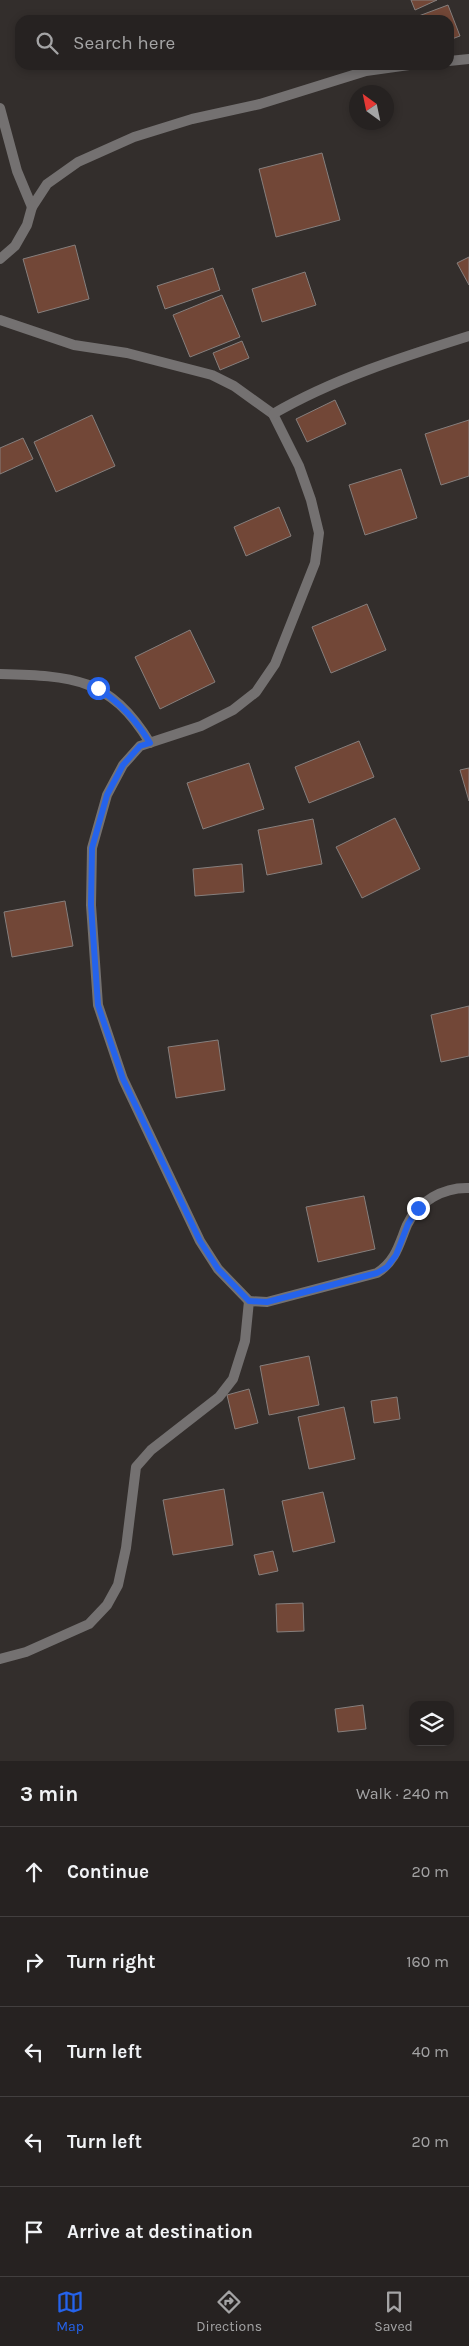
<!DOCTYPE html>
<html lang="en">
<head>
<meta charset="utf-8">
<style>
	:root { --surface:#262221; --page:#2e2a2a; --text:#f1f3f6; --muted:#a4a4a5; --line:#423f3f; --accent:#2563eb }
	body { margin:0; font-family:Karla,sans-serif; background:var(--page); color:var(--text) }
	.controls { position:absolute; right:15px; bottom:15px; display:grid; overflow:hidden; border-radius:10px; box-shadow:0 2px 8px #0003 }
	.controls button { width:45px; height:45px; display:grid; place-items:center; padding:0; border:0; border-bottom:1px solid var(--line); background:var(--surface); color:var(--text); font:25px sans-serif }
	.compass { position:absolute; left:349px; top:85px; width:45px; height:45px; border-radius:50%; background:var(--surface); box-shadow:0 2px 8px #0003; rotate:327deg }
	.stop { position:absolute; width:15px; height:15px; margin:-11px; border:4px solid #2563eb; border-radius:50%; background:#fff }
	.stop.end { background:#2563eb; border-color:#fff; box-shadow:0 1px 5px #0008 }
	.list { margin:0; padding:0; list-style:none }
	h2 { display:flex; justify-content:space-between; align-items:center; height:65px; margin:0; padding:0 20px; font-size:21px }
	h2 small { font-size:16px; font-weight:400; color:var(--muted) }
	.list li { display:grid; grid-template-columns:32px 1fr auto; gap:15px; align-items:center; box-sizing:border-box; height:90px; padding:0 20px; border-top:1px solid var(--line) }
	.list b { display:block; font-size:19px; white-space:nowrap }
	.list em { font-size:16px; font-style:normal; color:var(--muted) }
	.icon { flex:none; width:28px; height:28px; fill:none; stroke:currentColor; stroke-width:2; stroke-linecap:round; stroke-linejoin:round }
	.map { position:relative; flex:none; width:469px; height:1761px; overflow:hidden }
	.search { position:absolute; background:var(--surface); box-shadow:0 2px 8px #0003; left:15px; right:15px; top:15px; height:55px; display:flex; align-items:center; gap:12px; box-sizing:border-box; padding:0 18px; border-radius:15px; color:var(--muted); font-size:19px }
	.sheet { height:515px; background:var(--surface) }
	nav { display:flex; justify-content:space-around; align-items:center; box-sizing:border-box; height:70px; border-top:1px solid var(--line); background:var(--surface); font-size:14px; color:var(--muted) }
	nav a { display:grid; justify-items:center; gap:2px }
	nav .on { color:var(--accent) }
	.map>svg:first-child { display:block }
	.building { fill:#724737; stroke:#867f7d }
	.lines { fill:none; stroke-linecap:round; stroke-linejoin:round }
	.minor { stroke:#747171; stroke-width:10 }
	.route { stroke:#2563eb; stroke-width:6 }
</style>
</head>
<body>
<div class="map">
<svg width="469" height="1761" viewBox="0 0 469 1761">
	<rect width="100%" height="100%" fill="#332e2c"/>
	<g class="building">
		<path d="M411,0H437L415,10Z"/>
		<path d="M448,5L460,36L449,40V20H417L416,17Z"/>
		<path d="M322,153L340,220L276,237L259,169Z"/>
		<path d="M75,245L89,299L38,313L23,259Z"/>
		<path d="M469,257V285L457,263Z"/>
		<path d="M213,268L220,290L165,309L157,286Z"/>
		<path d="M305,272L316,305L262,322L252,289Z"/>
		<path d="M222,295L240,337L190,357L173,315Z"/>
		<path d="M242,341L249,358L220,370L213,353Z"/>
		<path d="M335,400L346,424L307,442L296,419Z"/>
		<path d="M92,415L115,466L56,492L34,442Z"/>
		<path d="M469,420V476L441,485L425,434Z"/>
		<path d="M23,438L33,459L0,474V448Z"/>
		<path d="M401,469L417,518L365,535L349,485Z"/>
		<path d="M279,507L291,536L246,556L234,527Z"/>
		<path d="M367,604L386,650L331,673L312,627Z"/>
		<path d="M190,630L215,682L160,709L135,657Z"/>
		<path d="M359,741L374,777L309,803L295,767Z"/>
		<path d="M249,763L264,809L203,829L187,783Z"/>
		<path d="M469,768V801L460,770Z"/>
		<path d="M395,818L420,869L362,898L336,847Z"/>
		<path d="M313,819L322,864L267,875L258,830Z"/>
		<path d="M242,864L244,892L195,896L193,869Z"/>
		<path d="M65,901L73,946L12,957L4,912Z"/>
		<path d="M469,1006V1056L441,1062L431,1015Z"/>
		<path d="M218,1040L225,1090L176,1098L168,1047Z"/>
		<path d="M364,1196L375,1249L318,1262L306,1207Z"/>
		<path d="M309,1356L319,1405L269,1415L260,1366Z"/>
		<path d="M249,1389L258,1423L235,1429L227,1395Z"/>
		<path d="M397,1397L400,1419L374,1423L371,1401Z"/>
		<path d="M344,1407L355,1459L309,1469L298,1417Z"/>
		<path d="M224,1489L233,1545L173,1555L163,1500Z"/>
		<path d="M323,1492L335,1542L293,1552L282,1501Z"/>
		<path d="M273,1551L278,1571L259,1575L254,1555Z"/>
		<path d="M303,1603L304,1631L277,1632L276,1604Z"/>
		<path d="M363,1705L366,1729L338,1732L335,1709Z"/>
	</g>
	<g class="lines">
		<g class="minor">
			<path d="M449,61L469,59"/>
			<path d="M0,108L17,171L32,207"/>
			<path d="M0,259L15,246L27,225L32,207L47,184L78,162L134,137L192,119L260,104L366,71L409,65"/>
			<path d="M0,320L74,345L127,353L212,375L234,386L273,414L299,466L311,500L319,533L315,563L275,664L256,692L233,710L201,726L140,746L123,765L107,795L92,848L91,905L98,1005L123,1079L200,1241L218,1269L249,1301L267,1302L377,1273C396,1261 399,1244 407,1225C418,1201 444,1187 469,1188"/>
			<path d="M273,414C333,379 402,357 469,336"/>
			<path d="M0,674C72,676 110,677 150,743"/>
			<path d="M0,1659L26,1652L89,1624L107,1605L118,1585L126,1548L136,1467L151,1450L219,1397L233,1379L245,1341L249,1301"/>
		</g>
	</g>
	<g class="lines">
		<path class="route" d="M98,688C121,704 136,720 150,743L140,746L123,765L107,795L92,848L91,905L98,1005L123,1079L200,1241L218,1269L249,1301L267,1302L377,1273L387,1267L396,1255L408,1224L418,1208"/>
	</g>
</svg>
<div class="controls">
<button><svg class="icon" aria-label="layers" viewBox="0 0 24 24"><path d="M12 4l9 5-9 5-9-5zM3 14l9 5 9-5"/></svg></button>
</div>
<svg class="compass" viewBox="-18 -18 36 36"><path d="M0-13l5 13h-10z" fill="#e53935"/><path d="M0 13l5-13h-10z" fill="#a4a4a5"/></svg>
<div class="stop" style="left:98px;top:688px"></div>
<div class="stop end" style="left:418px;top:1208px"></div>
<div class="search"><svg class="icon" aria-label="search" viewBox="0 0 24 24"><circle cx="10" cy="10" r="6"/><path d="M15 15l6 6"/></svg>Search here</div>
</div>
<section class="sheet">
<h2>3 min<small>Walk · 240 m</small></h2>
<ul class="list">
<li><svg class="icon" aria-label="ahead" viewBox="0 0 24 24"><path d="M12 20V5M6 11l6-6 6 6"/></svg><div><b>Continue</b></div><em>20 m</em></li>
<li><svg class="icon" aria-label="right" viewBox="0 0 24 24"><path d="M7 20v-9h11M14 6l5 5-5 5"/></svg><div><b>Turn right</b></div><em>160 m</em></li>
<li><svg class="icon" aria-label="left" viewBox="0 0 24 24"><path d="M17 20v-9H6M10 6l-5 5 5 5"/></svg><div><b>Turn left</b></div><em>40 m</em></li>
<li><svg class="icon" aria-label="left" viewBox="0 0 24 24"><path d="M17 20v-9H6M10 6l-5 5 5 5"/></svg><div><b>Turn left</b></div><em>20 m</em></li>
<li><svg class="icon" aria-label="arrive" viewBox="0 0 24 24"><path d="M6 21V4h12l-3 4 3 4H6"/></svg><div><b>Arrive at destination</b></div></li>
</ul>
</section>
<nav>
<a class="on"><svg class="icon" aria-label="map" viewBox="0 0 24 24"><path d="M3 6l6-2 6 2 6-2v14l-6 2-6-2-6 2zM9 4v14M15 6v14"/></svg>Map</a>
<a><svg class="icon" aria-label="directions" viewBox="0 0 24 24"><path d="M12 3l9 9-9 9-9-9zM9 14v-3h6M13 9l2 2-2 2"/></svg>Directions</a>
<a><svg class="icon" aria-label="saved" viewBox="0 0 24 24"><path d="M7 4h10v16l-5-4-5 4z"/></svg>Saved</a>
</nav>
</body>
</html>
